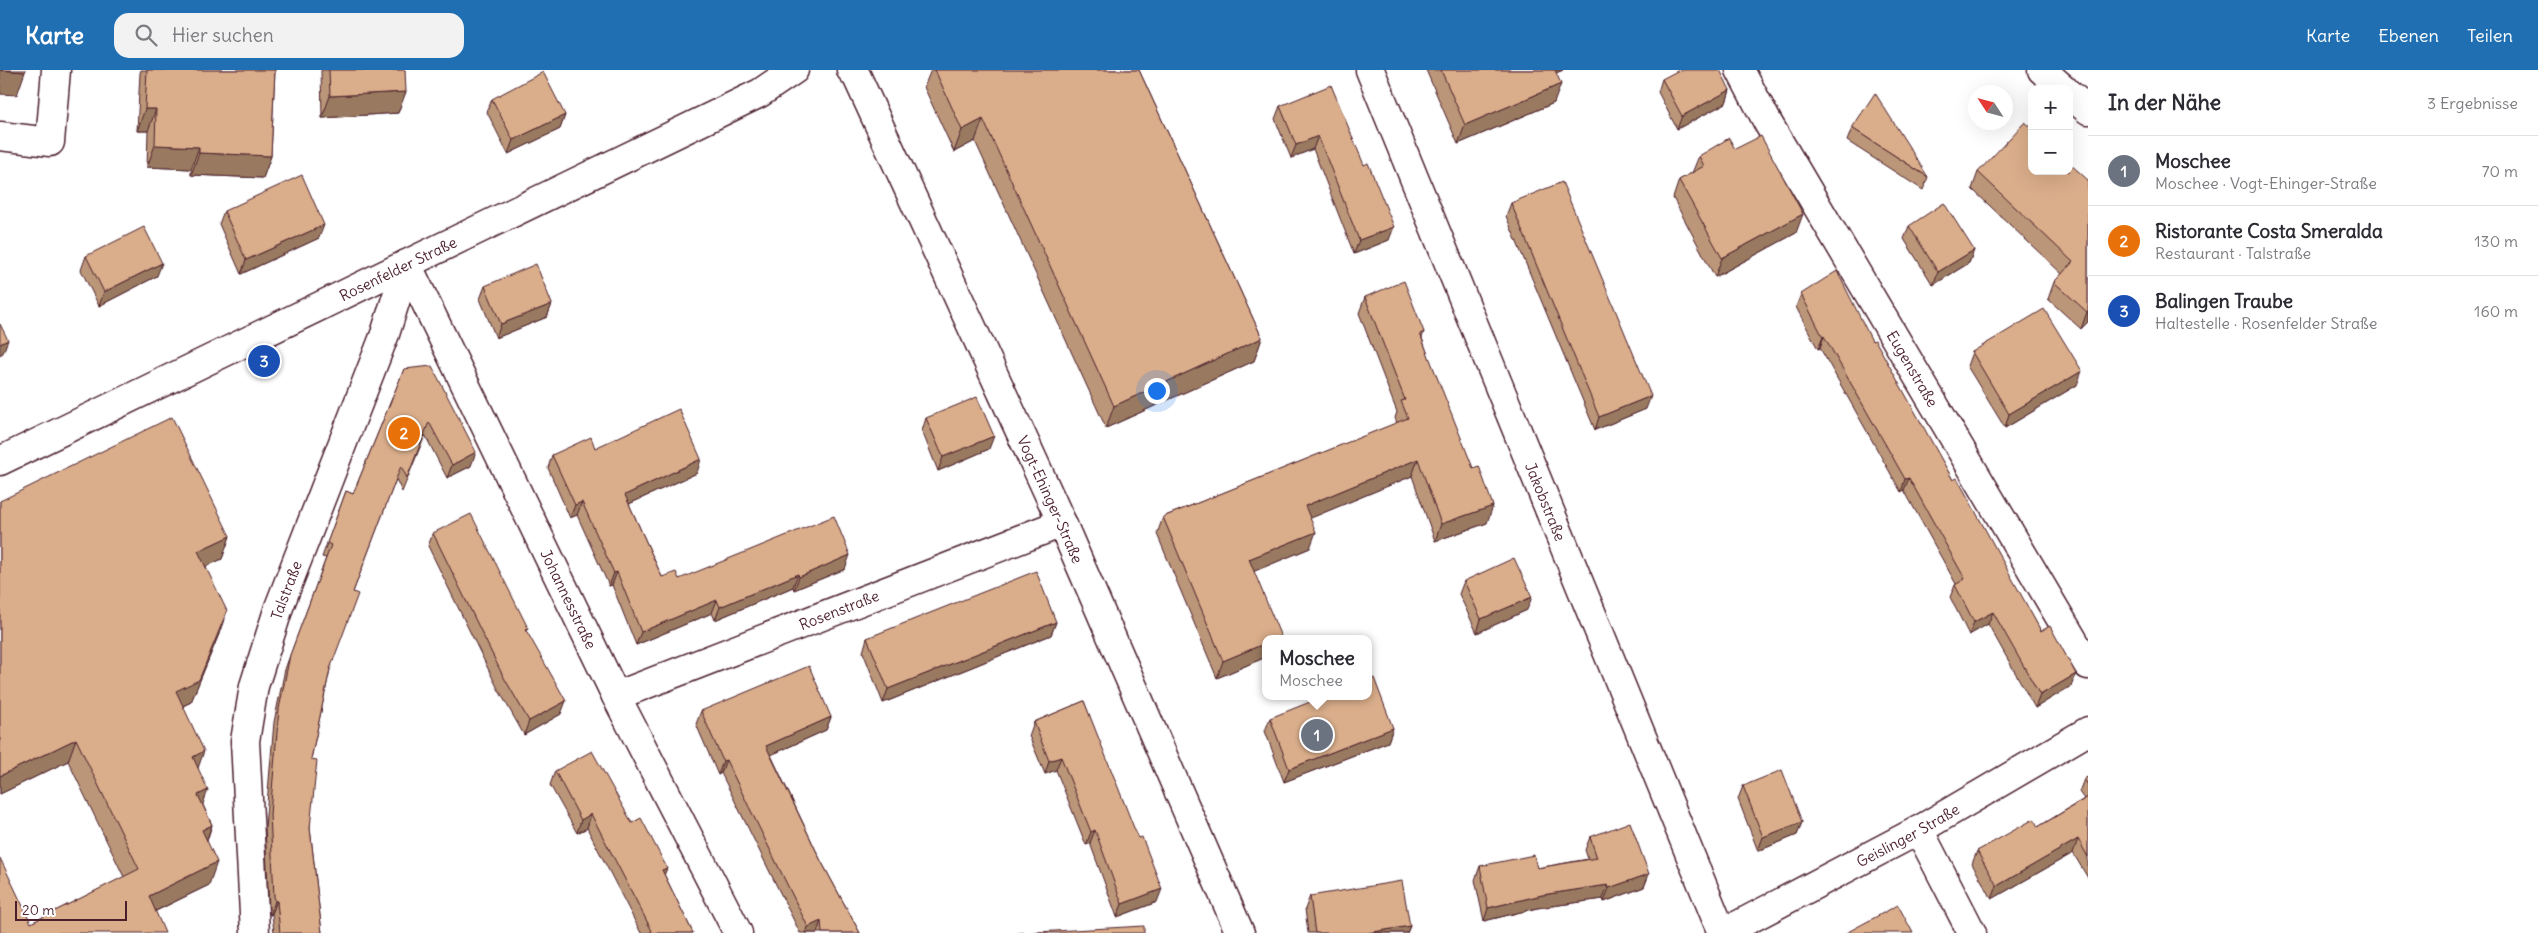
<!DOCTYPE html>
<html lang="de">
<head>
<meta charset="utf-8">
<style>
	:root { --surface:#fff; --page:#f2f2f3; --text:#2b2b33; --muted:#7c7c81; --line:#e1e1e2; --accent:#1f6fb2 }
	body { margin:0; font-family:Delius,sans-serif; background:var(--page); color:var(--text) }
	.controls { position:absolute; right:15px; top:15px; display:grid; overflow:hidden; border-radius:10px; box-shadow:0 5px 20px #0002 }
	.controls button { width:45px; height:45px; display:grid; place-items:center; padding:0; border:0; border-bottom:1px solid var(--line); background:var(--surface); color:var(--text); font:25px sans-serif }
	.compass { position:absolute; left:1968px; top:15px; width:45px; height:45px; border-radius:50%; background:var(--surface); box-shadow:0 5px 20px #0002; rotate:306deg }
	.scale { position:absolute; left:15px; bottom:12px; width:112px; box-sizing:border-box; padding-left:5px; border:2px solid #4a1f2b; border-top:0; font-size:14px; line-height:18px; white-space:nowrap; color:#4a1f2b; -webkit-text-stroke:4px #fff; paint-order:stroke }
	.you { position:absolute; left:1156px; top:320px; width:18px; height:18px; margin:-12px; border:4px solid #fff; border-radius:50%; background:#1a73e8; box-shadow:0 0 0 8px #1a73e833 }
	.badge { display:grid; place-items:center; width:32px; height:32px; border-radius:50%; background:var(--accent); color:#fff; font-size:16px; font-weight:700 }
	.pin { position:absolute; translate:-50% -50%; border:2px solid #fff; box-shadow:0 1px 5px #0006 }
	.popup { position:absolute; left:1262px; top:565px; width:110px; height:65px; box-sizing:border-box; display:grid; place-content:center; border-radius:10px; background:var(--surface); filter:drop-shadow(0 1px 4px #0005); font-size:16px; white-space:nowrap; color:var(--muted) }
	.popup b { font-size:19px; color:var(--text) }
	.popup::after { content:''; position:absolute; left:50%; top:100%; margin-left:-10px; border:10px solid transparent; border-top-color:var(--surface) }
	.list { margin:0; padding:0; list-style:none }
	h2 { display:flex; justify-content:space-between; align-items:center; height:65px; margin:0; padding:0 20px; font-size:21px }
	h2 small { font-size:16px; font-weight:400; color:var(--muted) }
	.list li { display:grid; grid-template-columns:32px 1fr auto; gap:15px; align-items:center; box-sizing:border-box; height:70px; padding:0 20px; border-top:1px solid var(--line) }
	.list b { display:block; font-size:19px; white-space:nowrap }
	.list p { margin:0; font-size:16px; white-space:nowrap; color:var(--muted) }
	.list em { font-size:16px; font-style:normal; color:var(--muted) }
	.icon { flex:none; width:28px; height:28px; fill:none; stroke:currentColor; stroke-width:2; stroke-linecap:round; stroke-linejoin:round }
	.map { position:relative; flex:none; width:2088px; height:863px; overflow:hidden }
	header { display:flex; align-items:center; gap:30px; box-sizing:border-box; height:70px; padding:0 25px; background:var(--accent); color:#fff }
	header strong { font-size:24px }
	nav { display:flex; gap:28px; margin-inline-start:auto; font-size:18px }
	.search { width:350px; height:45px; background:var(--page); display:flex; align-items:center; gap:12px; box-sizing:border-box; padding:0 18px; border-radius:15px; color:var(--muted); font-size:19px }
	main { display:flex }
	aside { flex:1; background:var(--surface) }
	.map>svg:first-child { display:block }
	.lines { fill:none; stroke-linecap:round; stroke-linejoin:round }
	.minor-casing { stroke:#4a1f2b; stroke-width:31 }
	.minor { stroke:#fff; stroke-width:28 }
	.wall { fill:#bb9678; stroke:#4a1f2b }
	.shaded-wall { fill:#997a61; stroke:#4a1f2b }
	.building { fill:#daae8b; stroke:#4a1f2b }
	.labels { text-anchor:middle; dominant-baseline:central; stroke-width:4; stroke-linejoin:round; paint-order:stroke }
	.street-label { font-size:15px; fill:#4a1f2b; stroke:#fff }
</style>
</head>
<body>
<header>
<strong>Karte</strong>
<div class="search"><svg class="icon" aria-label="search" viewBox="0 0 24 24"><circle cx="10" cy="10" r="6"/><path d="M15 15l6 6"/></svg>Hier suchen</div>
<nav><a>Karte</a><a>Ebenen</a><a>Teilen</a></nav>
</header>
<main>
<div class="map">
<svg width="2088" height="863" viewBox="0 0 2088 863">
	<rect width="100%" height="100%" fill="#fff"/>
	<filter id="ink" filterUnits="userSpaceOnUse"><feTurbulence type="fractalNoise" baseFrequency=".02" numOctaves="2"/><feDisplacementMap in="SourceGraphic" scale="10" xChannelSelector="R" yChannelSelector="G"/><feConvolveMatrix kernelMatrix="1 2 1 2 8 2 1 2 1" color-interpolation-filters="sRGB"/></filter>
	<g filter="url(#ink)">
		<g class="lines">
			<g class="minor-casing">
				<g id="minor">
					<path id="s1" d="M851,0L857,7L1062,453L1240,863"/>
					<path id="s2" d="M1370,0L1722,863"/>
					<path id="s3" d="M1740,0L1768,53L2088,595"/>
					<path d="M2042,0L2064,19"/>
					<path d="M2069,24L2088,40"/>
					<path d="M0,66L50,72L56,0"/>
					<path id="s4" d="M407,194L616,626L738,863"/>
					<path id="s5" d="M0,391L760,23L794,0"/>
					<path id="s6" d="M616,626L1062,453"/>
					<path d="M1919,760L1972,863"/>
					<path id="s7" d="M255,863L245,671L254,616L279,537L385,264L407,194"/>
					<path id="s8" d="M1723,863L1919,760L2088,661"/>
				</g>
			</g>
			<use href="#minor" class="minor"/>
		</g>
		<g class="wall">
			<path d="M141,0H275L271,86L263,108L191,105V99L147,97L148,61H137L140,3Z"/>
			<path d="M321,0H405L398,43L322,48Z"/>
			<path d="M931,0H1139L1262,268L1254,291L1106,358L975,71L954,82L924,17Z"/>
			<path d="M1426,0H1563L1556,3L1554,33L1458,74Z"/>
			<path d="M1662,9L1730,20L1726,33L1677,59L1658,22Z"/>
			<path d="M492,29L565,45L560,59L508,84L487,42Z"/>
			<path d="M1280,36L1364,95L1389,170L1354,184L1313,79L1291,88L1275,49Z"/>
			<path d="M1852,58L1928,107L1923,120L1847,71Z"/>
			<path d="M1735,79L1796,163L1715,207L1673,128L1679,110L1692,103L1699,86Z"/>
			<path d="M1978,102L2088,110V252L2081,259L2048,229L2054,212L2062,204L1972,119Z"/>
			<path d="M1511,133L1646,339L1595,360L1506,146Z"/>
			<path d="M224,141L319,168L241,204L219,154Z"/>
			<path d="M1909,156L1974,180L1969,193L1933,215L1904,169Z"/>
			<path d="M86,186L157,206L99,236L81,200Z"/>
			<path d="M485,216L552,234L547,247L496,268L480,229Z"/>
			<path d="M1801,224L1872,271L2041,561L2076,604L2071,616L2035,638L1988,554L1969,565L1950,527L1955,515L1956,514L1904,420L1901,422L1820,278L1818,279L1796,237Z"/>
			<path d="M1365,227L1424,262L1422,268L1487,453L1435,471L1412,406L1310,448V478L1254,501L1266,569V587L1217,608L1157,464L1163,447L1397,353L1395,348L1397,342L1359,243Z"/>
			<path d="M1972,282L2077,315L2005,358L1967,296Z"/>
			<path d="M404,299L471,396L447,408L425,365L402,422L396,409L353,522L330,599L311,689L310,758L322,863H274L272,844L270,845L269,839L265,757L274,652L285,599L326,488L322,487L346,421L353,424Z"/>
			<path d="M926,348L989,379L938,401L922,361Z"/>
			<path d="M595,378L697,403L629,434L662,507L679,509L845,499L794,520L793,517L715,550L712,543L636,575L612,515L609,516L577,445L570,448L548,398L552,385Z"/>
			<path d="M0,431L230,466L222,489L206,496L219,564L191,632L183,636L198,698L203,735L212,755L207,771L209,815L156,841L31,853L124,807L68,691L0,724Z"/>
			<path d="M433,463L528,558L527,562L561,644L524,665L497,617L428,476Z"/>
			<path d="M1464,511L1527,540L1477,563L1459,524Z"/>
			<path d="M1056,552L1051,565L883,633L863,582L867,568Z"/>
			<path d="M1084,631L1157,832L1117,847L1090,773L1086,775L1056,700L1045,704L1029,666L1034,652Z"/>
			<path d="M701,641L831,647L826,660L771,685L820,789L860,863H800L721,703L718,705L696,654Z"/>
			<path d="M1270,648L1393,658L1388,672L1284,712L1265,661Z"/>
			<path d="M555,701L632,753L667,798L664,804L693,863H641L587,758L577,763L550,715Z"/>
			<path d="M2088,707V808L2073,783L1992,829L1972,794L1977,781L2038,757L2084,729L2079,722L2084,709Z"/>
			<path d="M1743,716L1802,752L1797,765L1758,781L1738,729Z"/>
			<path d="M1590,767L1649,804L1644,817L1604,832L1603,829L1537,838L1484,851L1475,810L1480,796L1537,798L1588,789L1585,780Z"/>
			<path d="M1310,826L1410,856L1407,863H1308L1305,839Z"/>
		</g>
		<g class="shaded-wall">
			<path d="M0,0L25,2L17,25L0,24Z"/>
			<path d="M1547,0H1563L1544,8Z"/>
			<path d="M1561,14L1554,33L1458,74L1465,55Z"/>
			<path d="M1730,20L1726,33L1677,59L1682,46Z"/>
			<path d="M406,22L398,43L322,48L330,26Z"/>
			<path d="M145,39H156L148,61H137Z"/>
			<path d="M565,45L560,59L508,84L513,70Z"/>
			<path d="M983,49L975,71L954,82L962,60Z"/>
			<path d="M1318,66L1313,79L1291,88L1296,75Z"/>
			<path d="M155,75L199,77L191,99L147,97Z"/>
			<path d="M199,83L271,86L263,108L191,105Z"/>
			<path d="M1803,144L1796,163L1715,207L1722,188Z"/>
			<path d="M324,155L319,168L241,204L246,190Z"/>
			<path d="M1394,157L1389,170L1354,184L1359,170Z"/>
			<path d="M1974,180L1969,193L1933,215L1938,202Z"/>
			<path d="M162,193L157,206L99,236L104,222Z"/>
			<path d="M552,234L547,247L496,268L501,254Z"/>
			<path d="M2088,241V252L2081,259L2087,242Z"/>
			<path d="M1824,266L1820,278L1818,279L1823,267Z"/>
			<path d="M1262,268L1254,291L1106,358L1114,336Z"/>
			<path d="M8,270L3,283L0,285V274Z"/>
			<path d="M2082,301L2077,315L2005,358L2009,344Z"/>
			<path d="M1651,326L1646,339L1595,360L1599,347Z"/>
			<path d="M994,366L989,379L938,401L943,387Z"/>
			<path d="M476,382L471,396L447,408L452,395Z"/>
			<path d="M701,389L697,403L620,438L625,425Z"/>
			<path d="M1418,389L1412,406L1299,453L1305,436Z"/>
			<path d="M1909,408L1904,420L1901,422L1905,409Z"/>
			<path d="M582,432L577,445L570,448L575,435Z"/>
			<path d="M1493,436L1487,453L1435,471L1441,454Z"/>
			<path d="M1316,462L1310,478L1243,506L1249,489Z"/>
			<path d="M230,466L222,489L190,504L198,481Z"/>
			<path d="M850,485L845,499L794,520L799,507Z"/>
			<path d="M617,502L612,515L609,516L614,503Z"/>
			<path d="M798,504L793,517L715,550L720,537Z"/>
			<path d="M1532,527L1527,540L1477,563L1481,549Z"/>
			<path d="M717,530L712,543L636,575L641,562Z"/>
			<path d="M227,541L219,564L191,632L168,643L176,621Z"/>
			<path d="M1993,542L1988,554L1969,565L1974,552Z"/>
			<path d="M1056,552L1051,565L883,633L888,619Z"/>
			<path d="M1266,573V587L1217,608L1223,591Z"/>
			<path d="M2076,604L2071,616L2035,638L2040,625Z"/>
			<path d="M566,631L561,644L524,665L529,651Z"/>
			<path d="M831,647L826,660L762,689L766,676Z"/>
			<path d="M1393,658L1388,672L1284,712L1289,699Z"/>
			<path d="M76,669L68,691L0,724V706Z"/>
			<path d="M204,681L196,704L193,687Z"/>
			<path d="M1061,687L1056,700L1045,704L1049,691Z"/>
			<path d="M726,690L721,703L718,705L723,691Z"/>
			<path d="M208,720L200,742L198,725Z"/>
			<path d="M591,744L587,758L577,763L581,750Z"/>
			<path d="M1802,752L1797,765L1758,781L1763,767Z"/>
			<path d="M212,755L204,777L202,760Z"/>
			<path d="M1095,760L1090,773L1086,775L1091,762Z"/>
			<path d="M2078,769L2073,783L1992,829L1997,816Z"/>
			<path d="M217,792L209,815L141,848L149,826Z"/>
			<path d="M667,798L662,811V800Z"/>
			<path d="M1649,804L1644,817L1604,832L1609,818Z"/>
			<path d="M1608,815L1603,829L1537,838L1484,851L1488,838L1542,825Z"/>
			<path d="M1162,819L1157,832L1117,847L1122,834Z"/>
			<path d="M275,831H277L272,844L270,845Z"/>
			<path d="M821,851L817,863H806L808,857Z"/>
			<path d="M1410,856L1407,863H1367Z"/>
		</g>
		<g class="building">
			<path d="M0,0H26L25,2Z"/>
			<path d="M147,0H275L271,86L199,83V77L155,75L156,39H145Z"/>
			<path d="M329,0H405L406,22L330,26Z"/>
			<path d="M935,0H1139L1262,268L1114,336L983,49L962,60Z"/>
			<path d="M1441,0H1555L1561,14L1465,55Z"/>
			<path d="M1679,0H1720L1730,20L1682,46L1662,9Z"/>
			<path d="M543,2L565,45L513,70L492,29Z"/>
			<path d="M1331,15L1364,95L1368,93L1394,157L1359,170L1318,66L1296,75L1280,36Z"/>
			<path d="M1875,23L1928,107L1852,58Z"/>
			<path d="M2025,52L2032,58V101H2069V93L2088,110V241L2087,242L2054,212L2073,192L1978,102Z"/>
			<path d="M1761,66L1803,144L1722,188L1679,110L1704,96L1699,86L1729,68L1735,79Z"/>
			<path d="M302,105L324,155L246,190L224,141Z"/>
			<path d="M1562,112L1651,326L1599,347L1511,133Z"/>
			<path d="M1944,133L1974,180L1938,202L1909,156Z"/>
			<path d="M144,157L162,193L104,222L86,186Z"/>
			<path d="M536,194L552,234L501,254L485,216Z"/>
			<path d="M1837,201L1872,271L1875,270L1953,410L1957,408L2041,561L2050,556L2076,604L2040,625L1993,542L1974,552L1955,515L1965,509L1909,408L1905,409L1824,266L1823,267L1801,224Z"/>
			<path d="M1404,211L1424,262L1420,264L1473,398L1479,396L1493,436L1441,454L1418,389L1305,436L1316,462L1249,489L1281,567L1276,569H1266V573L1223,591L1163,447L1408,348L1401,331L1405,330L1365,227Z"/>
			<path d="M2044,239L2082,301L2009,344L1972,282Z"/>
			<path d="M0,254L8,270L0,274Z"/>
			<path d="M432,296L476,382L452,395L429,352L407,408L401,396L353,522L358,524L330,599L311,689L317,690L310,758L322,863H280L277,831H275L274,826L270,744L279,639L290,585L331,475L327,473L346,421L353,424L404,299Z"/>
			<path d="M977,327L994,366L943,387L926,348Z"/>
			<path d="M679,339L701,389L625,425L662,507L676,502L679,509L834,446L850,485L799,507L798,504L720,537L717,530L641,562L617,502L614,503L582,432L575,435L552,385L591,367L595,378Z"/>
			<path d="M172,347L230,466L198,481L227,541L199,610L176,621L204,681L193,687L208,720L198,725L212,755L202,760L217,792L149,826L165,863H0V788L31,853L139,799L76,669L0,706V431Z"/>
			<path d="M471,444L528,558L526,560L566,631L529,651L502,604L433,463Z"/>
			<path d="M1514,488L1532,527L1481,549L1464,511Z"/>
			<path d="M1036,501L1056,552L888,619L867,568Z"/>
			<path d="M809,596L831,647L766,676L820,789L860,863H822L821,851L808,857L726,690L723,691L701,641Z"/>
			<path d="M1374,608L1393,658L1289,699L1270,648L1325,626H1368V610Z"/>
			<path d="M1084,631L1138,768L1142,767L1162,819L1122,834L1095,760L1091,762L1061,687L1049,691L1034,652Z"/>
			<path d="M592,681L632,753L641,748L667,798L662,800L693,863H649L652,861L591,744L581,750L555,701Z"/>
			<path d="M1782,700L1802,752L1763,767L1743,716Z"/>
			<path d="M2088,707V715L2084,709Z"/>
			<path d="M2088,727V787L2078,769L1997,816L1977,781L2034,749L2038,757Z"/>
			<path d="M1630,752L1649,804L1609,818L1608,815L1542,825L1488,838L1480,796L1534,785L1537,798L1597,788L1590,767Z"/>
			<path d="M1402,811L1410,856L1367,863H1315L1310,826Z"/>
			<path d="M1898,835L1913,863H1846Z"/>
			<path d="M1144,856V863H1019Z"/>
		</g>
	</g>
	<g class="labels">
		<g class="street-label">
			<text stroke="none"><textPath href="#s5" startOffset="442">Rosenfelder Straße</textPath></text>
			<text stroke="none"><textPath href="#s3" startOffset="345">Eugenstraße</textPath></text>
			<text stroke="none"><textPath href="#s1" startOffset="474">Vogt-Ehinger-Straße</textPath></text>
			<text stroke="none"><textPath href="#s2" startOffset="466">Jakobstraße</textPath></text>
			<text stroke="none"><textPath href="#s7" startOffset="349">Talstraße</textPath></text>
			<text stroke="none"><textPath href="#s4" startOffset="372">Johannesstraße</textPath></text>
			<text stroke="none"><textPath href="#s6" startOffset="239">Rosenstraße</textPath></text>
			<text stroke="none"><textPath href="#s8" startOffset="209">Geislinger Straße</textPath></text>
		</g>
	</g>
</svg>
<div class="controls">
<button>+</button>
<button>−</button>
</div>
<svg class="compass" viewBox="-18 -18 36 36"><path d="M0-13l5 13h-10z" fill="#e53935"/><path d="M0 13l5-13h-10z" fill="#7c7c81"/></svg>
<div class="scale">20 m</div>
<div class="you"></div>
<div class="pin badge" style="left:1317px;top:665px;background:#6b7280">1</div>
<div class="popup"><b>Moschee</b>Moschee</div>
<div class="pin badge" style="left:404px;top:363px;background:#e8710a">2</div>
<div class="pin badge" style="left:264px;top:291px;background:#1a4fb4">3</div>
</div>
<aside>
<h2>In der Nähe<small>3 Ergebnisse</small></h2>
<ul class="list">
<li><span class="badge" style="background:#6b7280">1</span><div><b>Moschee</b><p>Moschee · Vogt-Ehinger-Straße</p></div><em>70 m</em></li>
<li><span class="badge" style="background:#e8710a">2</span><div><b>Ristorante Costa Smeralda</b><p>Restaurant · Talstraße</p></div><em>130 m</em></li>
<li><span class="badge" style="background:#1a4fb4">3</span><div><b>Balingen Traube</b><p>Haltestelle · Rosenfelder Straße</p></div><em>160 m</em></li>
</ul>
</aside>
</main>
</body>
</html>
